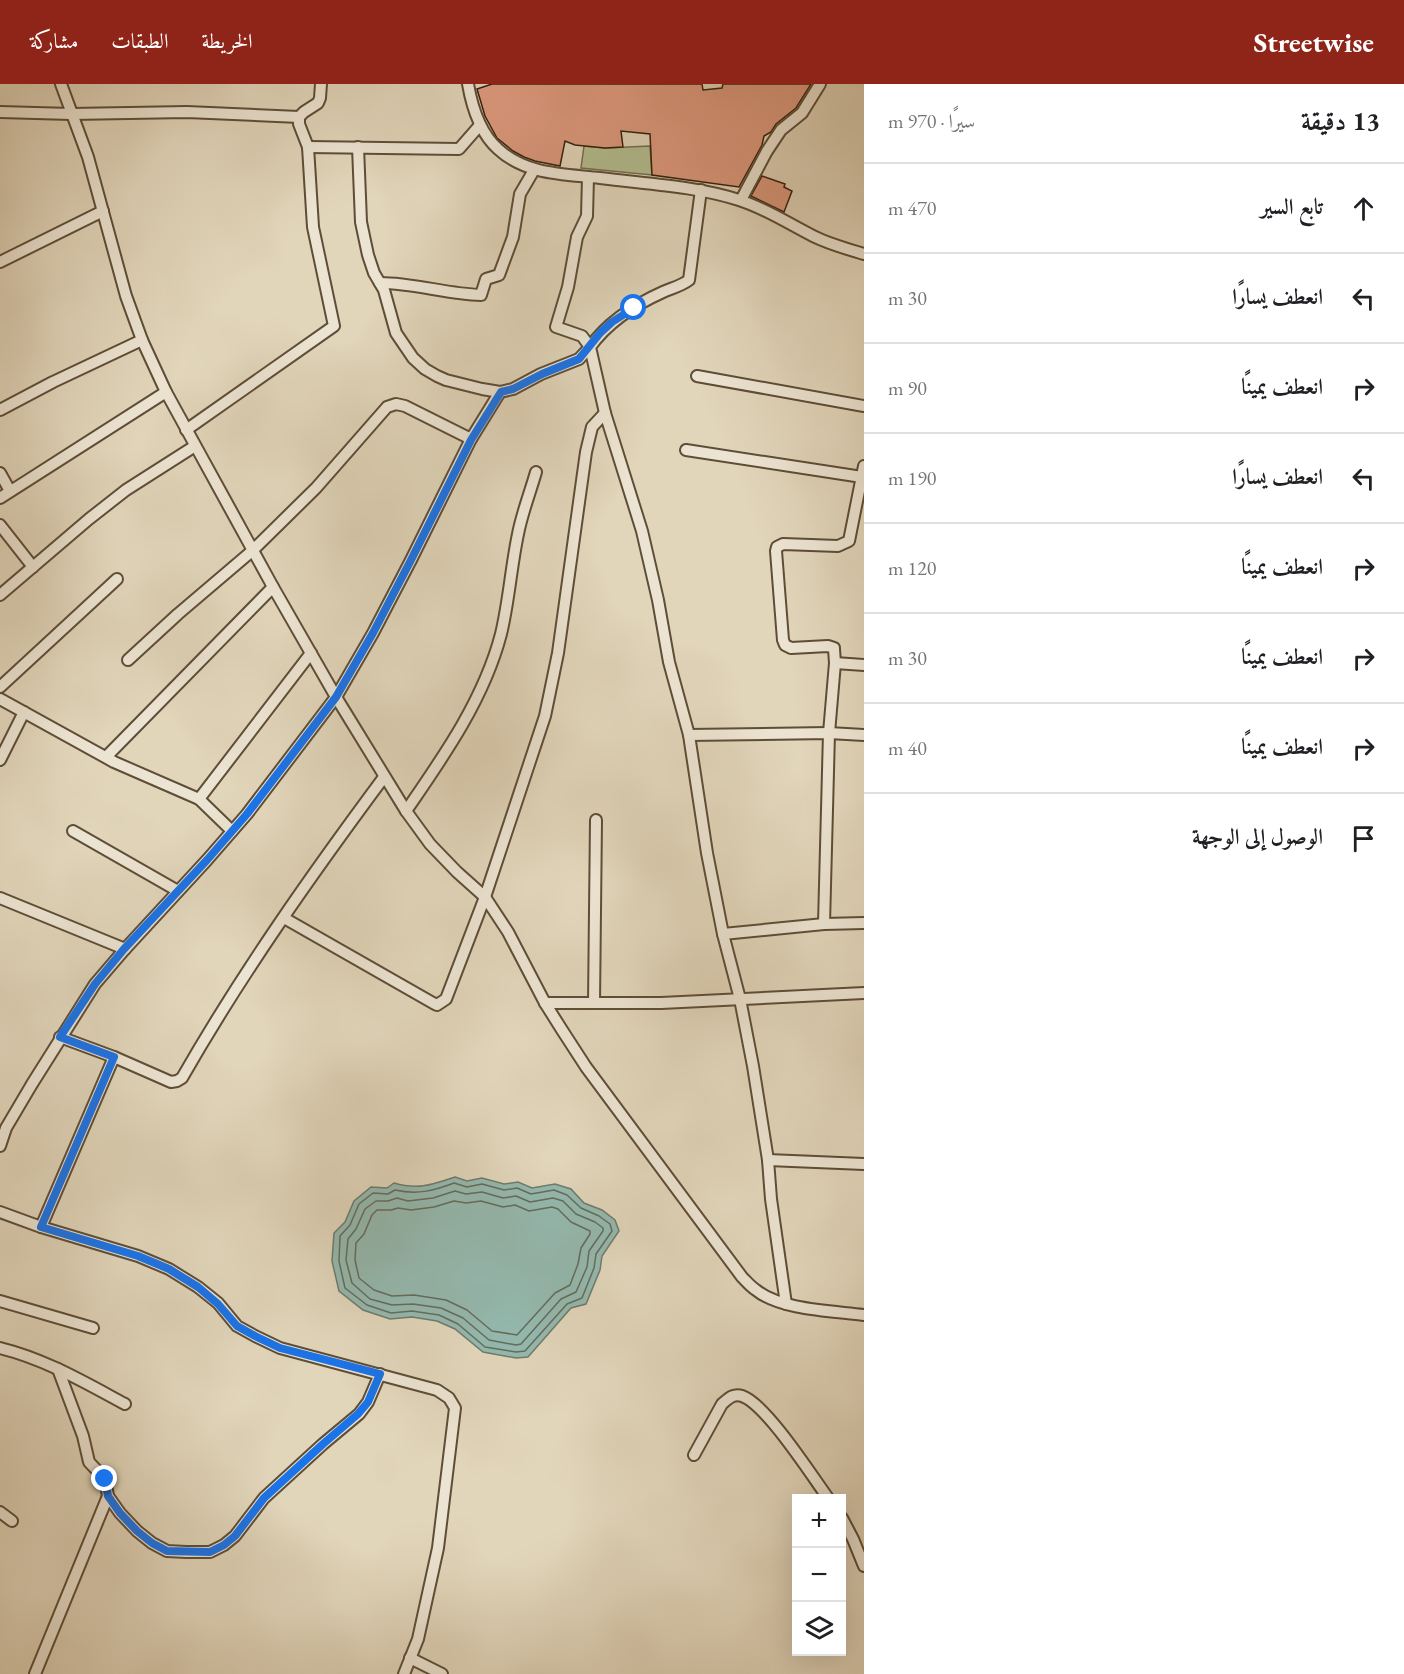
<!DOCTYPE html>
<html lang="ar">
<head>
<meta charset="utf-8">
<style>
	:root { --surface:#fff; --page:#f2f2f2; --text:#202124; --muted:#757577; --line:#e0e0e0; --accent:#8f2418 }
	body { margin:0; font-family:"EB Garamond",Amiri,serif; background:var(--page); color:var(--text); direction:rtl }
	.controls { position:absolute; right:18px; bottom:18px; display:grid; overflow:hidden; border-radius:0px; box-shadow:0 6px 24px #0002 }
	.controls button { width:54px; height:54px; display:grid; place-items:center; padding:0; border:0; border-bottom:2px solid var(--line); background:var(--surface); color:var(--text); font:30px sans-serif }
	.stop { position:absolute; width:18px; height:18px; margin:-14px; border:4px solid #1a73e8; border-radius:50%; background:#fff }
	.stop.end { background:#1a73e8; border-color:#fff; box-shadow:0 2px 6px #0008 }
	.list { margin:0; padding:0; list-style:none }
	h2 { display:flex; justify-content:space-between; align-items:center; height:78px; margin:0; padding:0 24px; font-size:26px }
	h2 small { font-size:20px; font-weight:400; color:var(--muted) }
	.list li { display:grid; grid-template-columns:39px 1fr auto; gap:18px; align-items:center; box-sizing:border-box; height:90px; padding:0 24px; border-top:2px solid var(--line) }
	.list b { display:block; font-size:22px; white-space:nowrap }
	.list em { font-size:20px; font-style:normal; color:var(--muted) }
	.icon { flex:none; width:33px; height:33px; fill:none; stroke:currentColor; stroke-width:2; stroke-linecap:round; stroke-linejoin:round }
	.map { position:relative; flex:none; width:864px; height:1590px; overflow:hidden; direction:ltr }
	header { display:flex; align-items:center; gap:36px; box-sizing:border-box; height:84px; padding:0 30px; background:var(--accent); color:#fff }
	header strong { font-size:28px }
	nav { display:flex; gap:33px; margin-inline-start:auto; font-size:21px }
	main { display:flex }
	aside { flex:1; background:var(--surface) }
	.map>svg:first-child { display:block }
	.green { fill:#b2bd90; stroke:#726e4e; stroke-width:1.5 }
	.water { fill:#94b9af; stroke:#6d7c6d; stroke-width:1.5 }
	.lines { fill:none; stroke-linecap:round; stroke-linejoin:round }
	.shore { stroke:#646c5d; stroke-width:1.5 }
	.building { fill:#dd997e; stroke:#33200b; stroke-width:1.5 }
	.minor-casing { stroke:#5e4d37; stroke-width:14 }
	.minor { stroke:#ece4d2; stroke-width:10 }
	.route { stroke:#1a73e8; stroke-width:8 }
</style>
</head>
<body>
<header>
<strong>Streetwise</strong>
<nav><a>الخريطة</a><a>الطبقات</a><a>مشاركة</a></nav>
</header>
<main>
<aside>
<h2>13 دقيقة<small>سيرًا · 970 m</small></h2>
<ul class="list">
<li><svg class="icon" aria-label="ahead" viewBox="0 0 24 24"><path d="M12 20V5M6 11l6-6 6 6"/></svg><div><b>تابع السير</b></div><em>470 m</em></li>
<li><svg class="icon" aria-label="left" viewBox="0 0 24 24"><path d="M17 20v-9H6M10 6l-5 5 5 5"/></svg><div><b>انعطف يسارًا</b></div><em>30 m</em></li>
<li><svg class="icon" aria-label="right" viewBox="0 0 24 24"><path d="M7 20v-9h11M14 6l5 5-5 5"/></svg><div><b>انعطف يمينًا</b></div><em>90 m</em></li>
<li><svg class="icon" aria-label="left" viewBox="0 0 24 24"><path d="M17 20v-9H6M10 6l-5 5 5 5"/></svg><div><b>انعطف يسارًا</b></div><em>190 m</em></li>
<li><svg class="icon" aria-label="right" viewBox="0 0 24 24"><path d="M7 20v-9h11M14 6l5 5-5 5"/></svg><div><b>انعطف يمينًا</b></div><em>120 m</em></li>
<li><svg class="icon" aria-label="right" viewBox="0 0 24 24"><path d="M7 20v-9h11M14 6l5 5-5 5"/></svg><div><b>انعطف يمينًا</b></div><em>30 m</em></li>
<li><svg class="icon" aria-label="right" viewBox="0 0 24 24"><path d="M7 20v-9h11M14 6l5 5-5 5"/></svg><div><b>انعطف يمينًا</b></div><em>40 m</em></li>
<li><svg class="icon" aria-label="arrive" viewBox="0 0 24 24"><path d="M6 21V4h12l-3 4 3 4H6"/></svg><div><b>الوصول إلى الوجهة</b></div></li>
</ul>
</aside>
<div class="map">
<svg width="864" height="1590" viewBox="0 0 864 1590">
	<rect width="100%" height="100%" fill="#e1d5ba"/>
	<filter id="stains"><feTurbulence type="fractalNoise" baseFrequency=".00333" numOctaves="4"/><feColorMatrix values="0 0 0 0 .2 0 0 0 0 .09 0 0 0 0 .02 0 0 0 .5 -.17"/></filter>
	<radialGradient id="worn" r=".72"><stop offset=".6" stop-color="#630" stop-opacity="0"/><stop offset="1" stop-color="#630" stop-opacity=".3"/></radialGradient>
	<path class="green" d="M584,62L605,64L650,62L652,91L581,84Z"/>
	<path class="water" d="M455,1093L467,1097L482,1094L504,1100L518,1098L532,1104L555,1100L571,1105L584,1119L602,1126L615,1136L619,1147L602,1172L600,1186L586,1220L571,1224L528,1273L516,1274L483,1268L455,1245L437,1237L412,1233L390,1235L363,1226L339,1207L332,1177L334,1149L345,1138L354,1117L371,1103L387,1104L394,1099C418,1106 431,1101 455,1093Z"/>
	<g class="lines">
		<g class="shore">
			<path d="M454,1099L467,1103L482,1100L504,1106L517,1104L531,1110L554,1106L567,1111L581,1124L599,1132L610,1140L612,1147L596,1170L594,1184L582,1214L567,1220L525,1267L516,1268L485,1263L458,1240L439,1231L412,1227L391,1229L367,1221L345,1204L339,1177L340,1152L350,1141L359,1120L373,1109L388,1110L395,1106C417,1111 433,1107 454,1099Z"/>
			<path d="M455,1107L466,1110L482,1108L503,1114L516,1112L530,1118L553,1114L563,1117L576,1130L595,1138L603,1144V1147L589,1167L587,1183L576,1208L561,1215L521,1260L516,1261L489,1256L463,1234L441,1224L413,1220L392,1221L370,1215L352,1199L346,1176L348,1155L356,1145L365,1125L376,1117H388L397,1114L408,1117L433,1114Z"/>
			<path d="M454,1117L466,1119L481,1117L503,1123L515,1121L529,1127L552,1123L558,1125L571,1138L590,1147V1150L581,1164L578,1180L570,1201L555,1209L517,1251L492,1247L467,1226L446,1216L414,1211L392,1212L374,1206L359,1194L355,1176L356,1159L364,1150L372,1131L377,1126H391L398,1124L411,1126L434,1123Z"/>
		</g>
	</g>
	<g class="building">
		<path d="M492,0H702L703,6L722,4L723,0H811L796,24L776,40L771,48L764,52L762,61L739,103L652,91L650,50L621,47L623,63L605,64L575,61L565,57L560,82L535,77L524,73L513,67L497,54L485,32L477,5Z"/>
		<path d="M762,92L785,100L784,103L792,107L784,128L751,112Z"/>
	</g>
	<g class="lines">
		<g class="minor-casing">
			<g id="minor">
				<path d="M61,0L88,73L126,212L142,256L166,308L273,503L336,613L406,727L430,760L457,788L485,813L508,848L545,919L562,946L586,983L742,1193C747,1198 751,1203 756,1206C780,1226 833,1227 864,1231"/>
				<path d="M468,0C472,23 480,49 498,65C526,91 564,90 600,94C647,100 695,102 739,116C765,124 789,140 813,152C829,160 847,165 864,170"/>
				<path d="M0,28L71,30L187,28L299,33"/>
				<path d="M308,63L459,65L480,41"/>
				<path d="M358,63L361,138L368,171L374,189L384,206L396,249L413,274L425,285L437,292L446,296L482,305L500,308L513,305L541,290L579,275L590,263L582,252L556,243L568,203L577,153L587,132L588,93"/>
				<path d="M701,106L689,196C681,202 672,204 663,208C634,221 608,238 590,263L605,329L642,447L658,516L669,578L689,651L707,769L723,850L740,915L753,982L768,1076L771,1115L786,1220"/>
				<path d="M741,116L767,67L781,46L802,29L820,0"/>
				<path d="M0,178L103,127"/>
				<path d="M380,199C414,199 447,210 481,211L486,195L499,191L513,153L520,110L534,86"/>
				<path d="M697,292L864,322"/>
				<path d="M0,326L53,298L142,256"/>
				<path d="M186,346L334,242L313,143L308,63L299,40V33L304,28L318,19L320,14L321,0"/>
				<path d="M686,366L862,393"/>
				<path d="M0,389L10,407"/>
				<path d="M0,414L166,308"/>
				<path d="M0,441L33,483"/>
				<path d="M0,511L89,435L126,406L195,362"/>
				<path d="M128,576L178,530L252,467L316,404L387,323L396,320L405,322L471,355"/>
				<path d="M835,579L864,581"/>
				<path d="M0,603L117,495"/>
				<path d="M0,615L114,678L199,715L232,747"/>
				<path d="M689,651L829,649L864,651"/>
				<path d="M107,672L273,503"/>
				<path d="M0,676L24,628"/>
				<path d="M199,715L311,569"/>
				<path d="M406,727C444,672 484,615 501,550C509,517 511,483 518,450C522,429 530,409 536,388"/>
				<path d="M73,747L178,807"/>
				<path d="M0,814L125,865"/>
				<path d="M284,834L433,919L437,921L446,915L485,813L545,632L558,569L586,368L592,343L605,329"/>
				<path d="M824,840L829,649L835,579L834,565V564L828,562L791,564L785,561L783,556L776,467L777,463L783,460L838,462L849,457L864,382"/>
				<path d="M723,850L824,840L864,839"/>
				<path d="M545,919H661L864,909"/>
				<path d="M594,919L596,736"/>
				<path d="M60,953L114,973L171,998L177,997L182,994C242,889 312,790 384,693"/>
				<path d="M0,1062L6,1044L32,1000L95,900L125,865L207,776L247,730L336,613L373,549L411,476L471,355L500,308"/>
				<path d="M768,1076L864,1080"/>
				<path d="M0,1128L41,1143L138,1172L169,1185L198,1203L218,1219L237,1242L255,1252L280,1264L437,1306L449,1314L455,1324L438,1464L418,1555L404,1590"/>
				<path d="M41,1143L114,973"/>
				<path d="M0,1217L93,1244"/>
				<path d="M0,1264C45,1275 84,1298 125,1320"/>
				<path d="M58,1285L83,1352L89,1378L105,1395L108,1412L120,1429L137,1447L152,1459L167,1467L186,1468H210L224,1461L235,1452L264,1414L323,1360L359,1330L368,1318L380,1290"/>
				<path d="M694,1371L722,1320C728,1315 733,1309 742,1312C766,1320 812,1392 828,1414"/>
				<path d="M0,1428L12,1437"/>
				<path d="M842,1434L853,1455L864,1482"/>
				<path d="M410,1574L442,1590"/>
				<path d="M35,1590L108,1412"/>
			</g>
		</g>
		<use href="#minor" class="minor"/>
	</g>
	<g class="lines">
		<path class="route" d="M105,1395L108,1412L120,1429L137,1447L152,1459L167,1467L210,1468L224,1461L235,1452L264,1414L323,1360L358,1330L368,1318L380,1290L280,1264L255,1252L237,1242L218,1220L198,1203L169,1185L138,1172L41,1143L114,973L60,953L95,900L124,865L207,776L247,730L336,613L373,549L411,476L471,356L501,308L513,305L542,290L579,275L600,249L612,238L634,224"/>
	</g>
	<rect width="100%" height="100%" filter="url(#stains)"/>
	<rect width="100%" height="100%" fill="url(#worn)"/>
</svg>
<div class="controls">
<button>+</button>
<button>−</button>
<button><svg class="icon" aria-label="layers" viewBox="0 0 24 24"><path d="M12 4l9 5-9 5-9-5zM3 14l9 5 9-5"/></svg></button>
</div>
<div class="stop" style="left:634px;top:224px"></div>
<div class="stop end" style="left:105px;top:1395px"></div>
</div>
</main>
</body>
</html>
